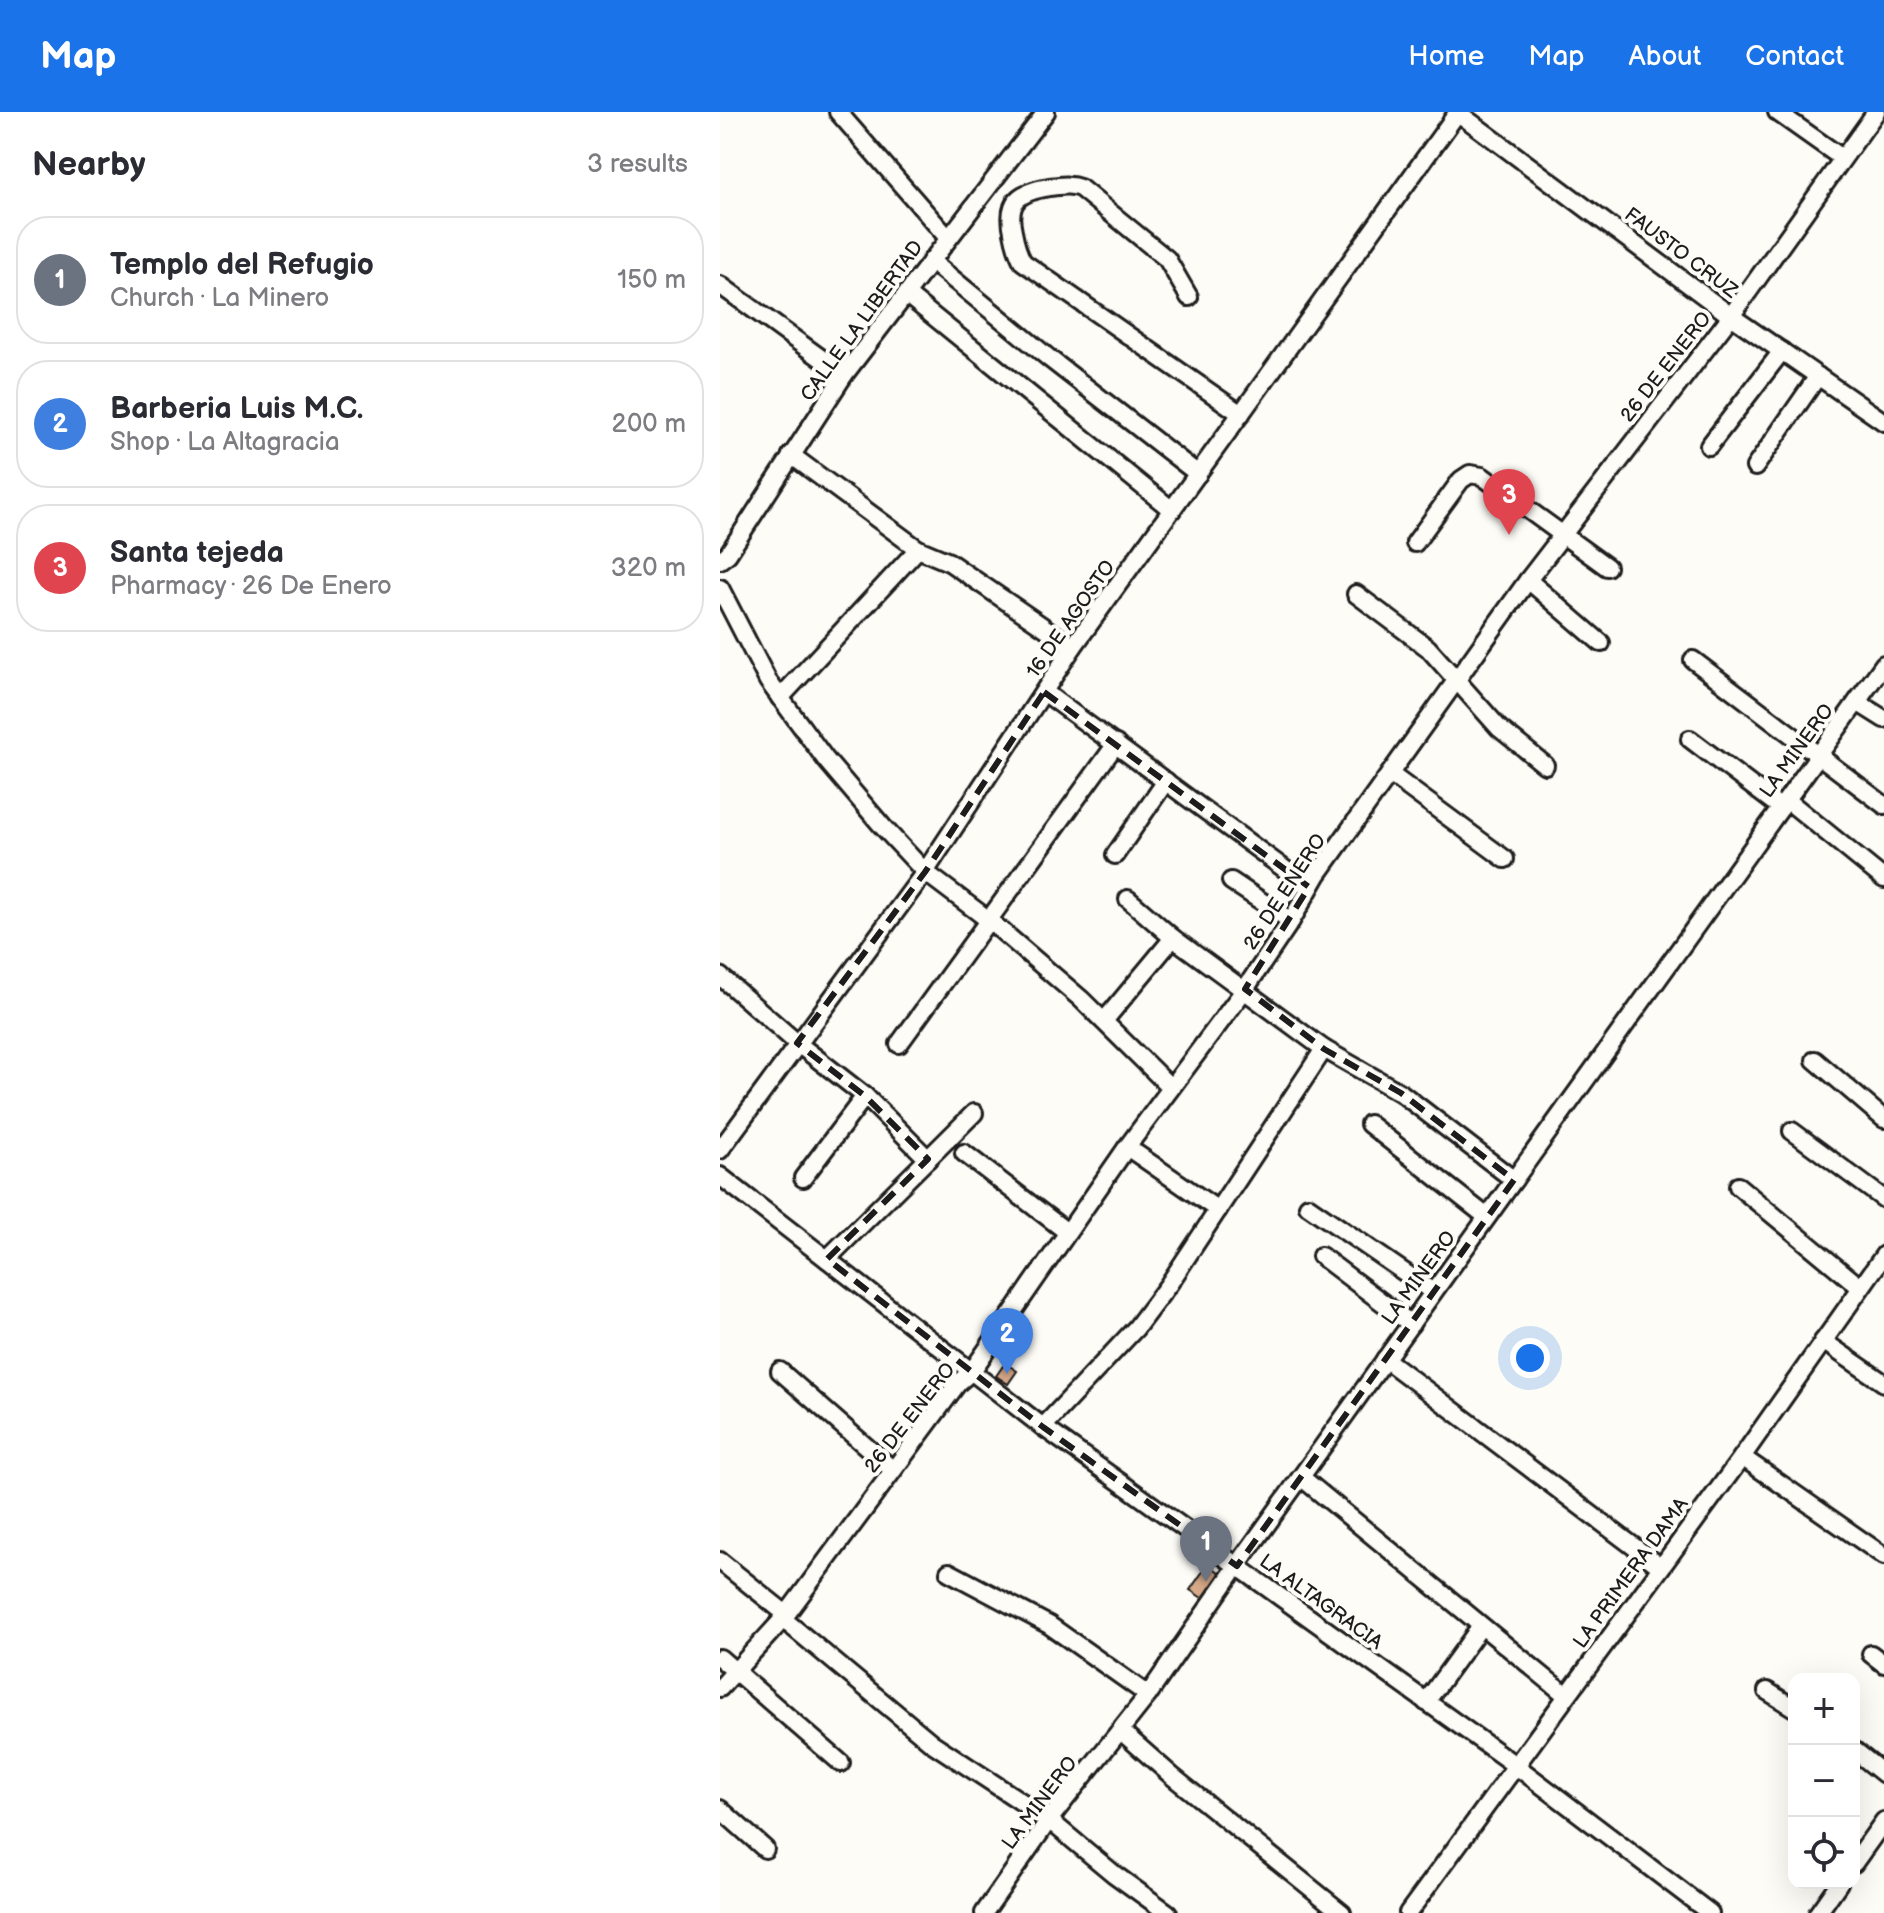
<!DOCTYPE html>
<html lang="en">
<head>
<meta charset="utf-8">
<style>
	:root { --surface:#fff; --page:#f2f2f3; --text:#2b2b33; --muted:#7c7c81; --line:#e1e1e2; --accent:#1a73e8 }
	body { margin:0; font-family:"Balsamiq Sans",sans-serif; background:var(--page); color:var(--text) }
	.controls { position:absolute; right:24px; bottom:24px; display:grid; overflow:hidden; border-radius:16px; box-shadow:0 8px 32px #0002 }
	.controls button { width:72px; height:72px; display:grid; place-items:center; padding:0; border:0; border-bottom:2px solid var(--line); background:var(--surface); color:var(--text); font:40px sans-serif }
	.you { position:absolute; left:810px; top:1246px; width:28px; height:28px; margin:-20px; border:6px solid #fff; border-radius:50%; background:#1a73e8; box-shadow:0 0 0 12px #1a73e833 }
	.badge { display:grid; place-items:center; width:52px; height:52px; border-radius:50%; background:var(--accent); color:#fff; font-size:26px; font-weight:700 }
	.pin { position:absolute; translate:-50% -66px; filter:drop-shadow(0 2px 4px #0008) }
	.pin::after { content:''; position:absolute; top:42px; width:28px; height:24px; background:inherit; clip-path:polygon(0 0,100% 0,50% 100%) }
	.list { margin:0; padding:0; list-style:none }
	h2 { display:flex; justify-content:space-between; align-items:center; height:104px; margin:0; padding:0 32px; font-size:34px }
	h2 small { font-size:26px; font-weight:400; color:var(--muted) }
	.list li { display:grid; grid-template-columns:52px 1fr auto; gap:24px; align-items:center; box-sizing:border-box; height:128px; margin:0 16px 16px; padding:0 16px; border:2px solid var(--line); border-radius:32px }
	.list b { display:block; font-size:30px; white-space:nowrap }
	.list p { margin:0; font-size:26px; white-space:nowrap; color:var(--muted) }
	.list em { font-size:26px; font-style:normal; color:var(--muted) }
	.icon { flex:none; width:44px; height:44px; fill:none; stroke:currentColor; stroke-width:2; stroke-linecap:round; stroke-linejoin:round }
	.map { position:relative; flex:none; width:1164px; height:1801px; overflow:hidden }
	header { display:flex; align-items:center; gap:48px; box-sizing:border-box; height:112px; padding:0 40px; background:var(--accent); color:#fff }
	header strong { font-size:38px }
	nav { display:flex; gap:44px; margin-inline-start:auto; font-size:28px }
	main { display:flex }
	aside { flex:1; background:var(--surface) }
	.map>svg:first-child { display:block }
	.building { fill:#d7a988; stroke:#1c1c1c; stroke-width:2 }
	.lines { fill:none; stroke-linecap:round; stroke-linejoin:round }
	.street-casing { stroke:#1c1c1c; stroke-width:22 }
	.street { stroke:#fdfcf7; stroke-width:16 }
	.marked { fill:none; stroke:#1c1c1c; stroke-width:6; stroke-dasharray:16 10; stroke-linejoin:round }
	.labels { text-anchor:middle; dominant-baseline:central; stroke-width:8; stroke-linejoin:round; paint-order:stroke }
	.street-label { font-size:20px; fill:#1c1c1c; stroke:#fdfcf7 }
</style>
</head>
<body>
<header>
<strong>Map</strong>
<nav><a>Home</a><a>Map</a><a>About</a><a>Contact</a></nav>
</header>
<main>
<aside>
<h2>Nearby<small>3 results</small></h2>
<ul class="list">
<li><span class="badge" style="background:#6b7280">1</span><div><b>Templo del Refugio</b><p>Church · La Minero</p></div><em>150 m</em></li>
<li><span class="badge" style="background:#3f7fe0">2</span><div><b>Barberia Luis M.C.</b><p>Shop · La Altagracia</p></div><em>200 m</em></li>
<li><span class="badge" style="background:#e0444e">3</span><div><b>Santa tejeda</b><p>Pharmacy · 26 De Enero</p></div><em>320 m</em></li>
</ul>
</aside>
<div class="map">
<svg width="1164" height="1801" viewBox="0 0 1164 1801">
	<rect width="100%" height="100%" fill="#fdfcf7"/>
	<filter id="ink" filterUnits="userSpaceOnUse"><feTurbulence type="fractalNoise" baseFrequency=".0125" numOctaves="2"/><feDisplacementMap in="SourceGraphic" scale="16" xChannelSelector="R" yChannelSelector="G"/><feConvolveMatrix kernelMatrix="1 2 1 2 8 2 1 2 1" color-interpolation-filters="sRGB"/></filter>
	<g filter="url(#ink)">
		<g class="building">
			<path d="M285,1251L297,1259L288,1272L276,1264Z"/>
			<path d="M488,1452L503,1463L485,1488L470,1478Z"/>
		</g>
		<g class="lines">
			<g class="street-casing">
				<g id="street">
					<path d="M118,0L228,126"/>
					<path d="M737,0L1011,204L1164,310"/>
					<path d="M1057,0L1122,46"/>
					<path d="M211,149L330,247L478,362"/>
					<path d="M0,173L124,263"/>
					<path d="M186,182L452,398"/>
					<path d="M469,185L447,147L360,76C349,72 341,74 329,75C300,80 286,88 293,120C295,131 297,140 303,150L521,302"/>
					<path d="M989,334L1062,239"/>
					<path d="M71,343L198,437"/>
					<path d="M1035,355L1098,264"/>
					<path d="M695,431L741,368L750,362L762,364L887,455"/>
					<path d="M0,448L8,442L124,263L326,0"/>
					<path d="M808,468L881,531"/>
					<path d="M0,476L48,569L106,648L163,715L205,760L270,809L361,887L450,975"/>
					<path d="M636,482L708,536L779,616L825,653"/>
					<path d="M973,548L1164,693"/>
					<path d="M324,580L589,775"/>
					<path d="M60,586L198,437L229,450L353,535"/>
					<path d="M1137,590L1164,607"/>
					<path d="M970,627L1061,696"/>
					<path d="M670,662L785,747"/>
					<path d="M1067,688L1164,767"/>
					<path d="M395,743L446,669"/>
					<path d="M511,769L571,809"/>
					<path d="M408,787L453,826L604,937L681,981L794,1068"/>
					<path d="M0,864L77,931L145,984L208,1047"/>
					<path d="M384,909L453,826"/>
					<path d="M179,932L396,632"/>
					<path d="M1095,948L1164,1007"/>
					<path d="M649,1012L767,1105"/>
					<path d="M1072,1019L1164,1087"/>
					<path d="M407,1035L498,1098"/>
					<path d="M0,1038L205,760L353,535L738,0"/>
					<path d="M244,1041L347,1120"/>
					<path d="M0,1064L323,1315L795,1653L990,1801"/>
					<path d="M83,1066L145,984"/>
					<path d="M1018,1074L1140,1175"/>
					<path d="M588,1094L713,1180"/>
					<path d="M601,1144L691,1212"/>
					<path d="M107,1147L254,1001"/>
					<path d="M1103,1229L1164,1271"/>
					<path d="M665,1247L941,1455"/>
					<path d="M60,1259L173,1358"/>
					<path d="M323,1315L416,1216L449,1172L604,937"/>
					<path d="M1022,1345L1164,1444"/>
					<path d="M581,1365L846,1583"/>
					<path d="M0,1449L66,1502"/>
					<path d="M229,1460L329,1513L428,1583"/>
					<path d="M63,1507L212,1631L329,1708L394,1762L448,1801"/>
					<path d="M1151,1542L1164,1552"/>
					<path d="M0,1546L121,1651"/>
					<path d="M0,1576L63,1507L238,1271L252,1259L407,1035L525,877L571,809L598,762L808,468L1011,204L1156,0"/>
					<path d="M1047,1579L1074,1596"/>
					<path d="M706,1590L761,1514"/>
					<path d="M401,1619L452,1664L622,1801"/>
					<path d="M1134,1638L1164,1662"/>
					<path d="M0,1697L45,1737"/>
					<path d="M1134,1751L1164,1709"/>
					<path d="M264,1801L329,1708L428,1583L517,1454L1164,552"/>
					<path d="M688,1801L1022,1345L1164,1143"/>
					<path d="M1098,1801L1119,1771"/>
				</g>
			</g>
			<use href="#street" class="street"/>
		</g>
	</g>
	<path class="marked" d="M324,580L589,775L525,877L604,937L681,981L794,1068L517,1454L323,1315L107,1147L208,1047L145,984L77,931L205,760Z"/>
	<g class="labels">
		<g class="street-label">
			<text transform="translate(961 141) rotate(37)">FAUSTO CRUZ</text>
			<text transform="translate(142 209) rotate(-54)">CALLE LA LIBERTAD</text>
			<text transform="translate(946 255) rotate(-52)">26 DE ENERO</text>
			<text transform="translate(351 507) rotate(-55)">16 DE AGOSTO</text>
			<text transform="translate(1077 639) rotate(-54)">LA MINERO</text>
			<text transform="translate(565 780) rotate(-57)">26 DE ENERO</text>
			<text transform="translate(699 1166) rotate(-54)">LA MINERO</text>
			<text transform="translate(190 1306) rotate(-52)">26 DE ENERO</text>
			<text transform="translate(911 1461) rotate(-54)">LA PRIMERA DAMA</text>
			<text transform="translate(601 1490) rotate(36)">LA ALTAGRACIA</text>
			<text transform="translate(320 1691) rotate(-53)">LA MINERO</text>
		</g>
	</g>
</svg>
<div class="controls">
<button>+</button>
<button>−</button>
<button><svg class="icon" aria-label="locate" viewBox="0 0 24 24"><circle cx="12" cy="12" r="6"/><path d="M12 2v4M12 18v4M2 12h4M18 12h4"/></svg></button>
</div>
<div class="you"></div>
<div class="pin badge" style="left:486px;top:1470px;background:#6b7280">1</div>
<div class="pin badge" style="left:287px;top:1262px;background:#3f7fe0">2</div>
<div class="pin badge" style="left:789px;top:423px;background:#e0444e">3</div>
</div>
</main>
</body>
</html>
